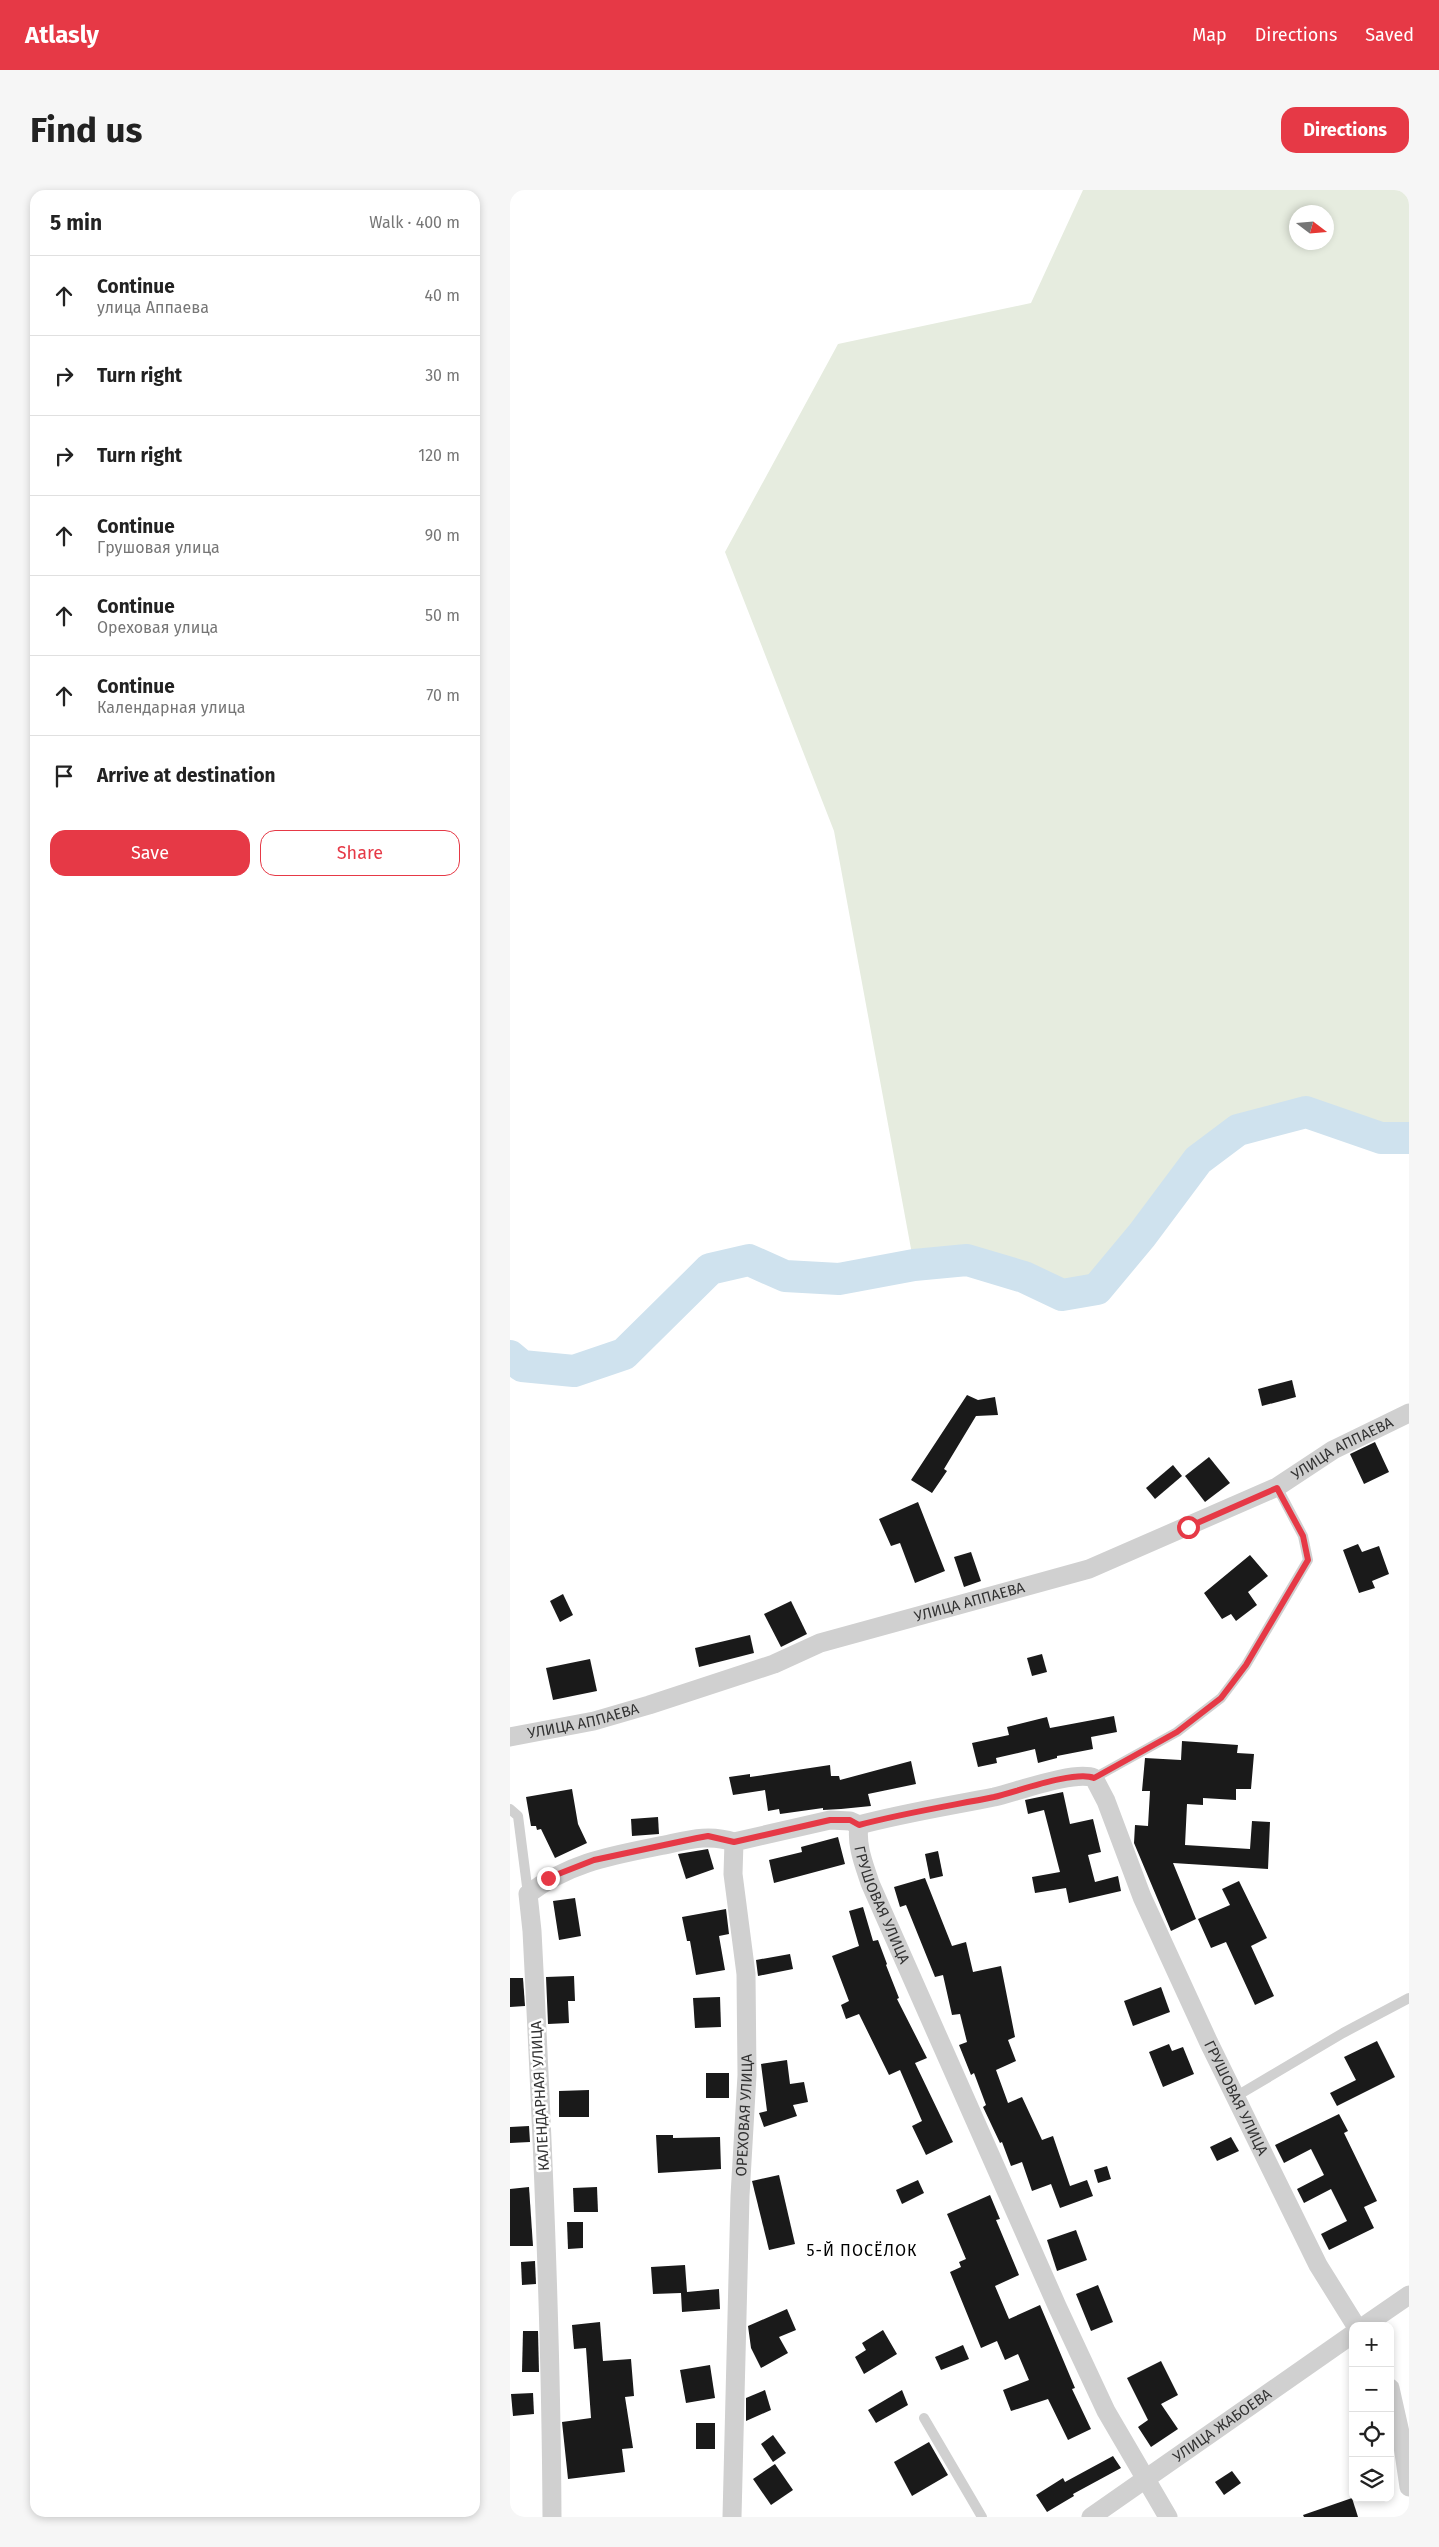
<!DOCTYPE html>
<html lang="en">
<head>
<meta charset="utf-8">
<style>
	:root { --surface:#fff; --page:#f6f6f6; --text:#222; --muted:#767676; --line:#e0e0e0; --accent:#e63946 }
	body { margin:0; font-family:"Fira Sans",sans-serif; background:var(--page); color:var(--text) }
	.controls { position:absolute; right:15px; bottom:15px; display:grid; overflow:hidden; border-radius:10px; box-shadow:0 2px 8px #0003 }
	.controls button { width:45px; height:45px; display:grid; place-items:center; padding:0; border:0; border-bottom:1px solid var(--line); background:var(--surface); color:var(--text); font:25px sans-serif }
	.compass { position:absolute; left:779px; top:15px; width:45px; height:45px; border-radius:50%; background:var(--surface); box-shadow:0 2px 8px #0003; rotate:106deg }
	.stop { position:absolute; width:15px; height:15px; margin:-11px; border:4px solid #e63946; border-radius:50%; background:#fff }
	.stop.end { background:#e63946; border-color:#fff; box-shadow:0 1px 5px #0008 }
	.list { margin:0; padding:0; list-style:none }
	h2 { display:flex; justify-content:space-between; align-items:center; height:65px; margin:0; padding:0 20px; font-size:21px }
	h2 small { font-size:16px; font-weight:400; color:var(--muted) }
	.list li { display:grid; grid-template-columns:32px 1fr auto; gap:15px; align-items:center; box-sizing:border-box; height:80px; padding:0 20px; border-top:1px solid var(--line) }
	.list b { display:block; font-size:19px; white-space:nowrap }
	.list p { margin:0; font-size:16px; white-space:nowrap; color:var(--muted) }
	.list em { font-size:16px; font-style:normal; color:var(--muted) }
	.actions { display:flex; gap:10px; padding:15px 20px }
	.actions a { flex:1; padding:11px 0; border:1px solid var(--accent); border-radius:15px; text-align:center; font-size:18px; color:var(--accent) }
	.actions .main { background:var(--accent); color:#fff }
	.icon { flex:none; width:28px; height:28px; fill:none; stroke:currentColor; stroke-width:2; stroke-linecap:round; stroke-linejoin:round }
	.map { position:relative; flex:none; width:899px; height:2327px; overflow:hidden; border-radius:15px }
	header { display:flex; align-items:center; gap:30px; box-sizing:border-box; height:70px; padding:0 25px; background:var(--accent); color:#fff }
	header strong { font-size:24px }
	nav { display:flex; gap:28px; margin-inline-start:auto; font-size:18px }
	.intro { display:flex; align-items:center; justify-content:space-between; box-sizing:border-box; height:120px; padding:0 30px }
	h1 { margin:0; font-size:35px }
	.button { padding:12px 22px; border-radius:15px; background:var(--accent); color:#fff; font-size:18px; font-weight:700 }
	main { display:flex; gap:30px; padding:0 30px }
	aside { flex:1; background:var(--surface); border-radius:15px; box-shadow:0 2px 8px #0003 }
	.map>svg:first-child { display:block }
	.green { fill:#e6ecdf; fill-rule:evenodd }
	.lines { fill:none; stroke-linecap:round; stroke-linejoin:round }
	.river { stroke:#cfe2ee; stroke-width:32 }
	.building { fill:#1a1a1a }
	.service { stroke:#d0d0d0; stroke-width:10 }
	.minor { stroke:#d0d0d0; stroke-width:19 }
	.route { stroke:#e63946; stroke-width:6 }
	.labels { text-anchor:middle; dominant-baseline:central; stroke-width:5; stroke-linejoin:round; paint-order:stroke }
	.street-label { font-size:15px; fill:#333; stroke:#fff }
	.neighbourhood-label { font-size:16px; letter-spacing:1px; fill:#000; stroke:#fff }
</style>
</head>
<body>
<header>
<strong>Atlasly</strong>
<nav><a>Map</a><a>Directions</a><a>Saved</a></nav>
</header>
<div class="intro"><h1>Find us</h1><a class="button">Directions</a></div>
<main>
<aside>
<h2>5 min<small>Walk · 400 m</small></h2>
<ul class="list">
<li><svg class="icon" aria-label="ahead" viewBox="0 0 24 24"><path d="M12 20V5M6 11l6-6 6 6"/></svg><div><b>Continue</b><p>улица Аппаева</p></div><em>40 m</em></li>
<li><svg class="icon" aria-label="right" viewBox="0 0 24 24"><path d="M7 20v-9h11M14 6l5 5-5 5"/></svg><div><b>Turn right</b></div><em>30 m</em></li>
<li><svg class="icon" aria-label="right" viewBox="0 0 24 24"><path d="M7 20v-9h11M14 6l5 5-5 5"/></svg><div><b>Turn right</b></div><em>120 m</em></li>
<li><svg class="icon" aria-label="ahead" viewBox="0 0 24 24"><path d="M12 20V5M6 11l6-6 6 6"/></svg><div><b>Continue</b><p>Грушовая улица</p></div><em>90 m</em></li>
<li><svg class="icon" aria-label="ahead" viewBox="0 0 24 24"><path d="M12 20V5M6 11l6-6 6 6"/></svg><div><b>Continue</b><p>Ореховая улица</p></div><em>50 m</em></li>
<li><svg class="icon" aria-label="ahead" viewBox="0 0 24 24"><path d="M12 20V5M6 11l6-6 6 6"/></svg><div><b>Continue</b><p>Календарная улица</p></div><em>70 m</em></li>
<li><svg class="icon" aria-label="arrive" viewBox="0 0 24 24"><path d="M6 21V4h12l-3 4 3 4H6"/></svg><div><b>Arrive at destination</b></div></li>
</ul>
<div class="actions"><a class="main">Save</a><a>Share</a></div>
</aside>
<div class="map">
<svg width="899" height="2327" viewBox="0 0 899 2327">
	<rect width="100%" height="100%" fill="#fff"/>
	<path class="green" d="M573,0H899V948H871L796,922L728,940L688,970L632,1045L587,1099L552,1105L514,1087L457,1070L404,1075L324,641L215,362L328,154L521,113ZM786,22H816V52H786Z"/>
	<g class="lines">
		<path class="river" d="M0,1166L12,1176L64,1181L114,1164L200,1079L239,1070L275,1086L329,1089L404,1075L457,1070L514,1087L552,1105L587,1099L632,1045L688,970L728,940L796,922L871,948H899"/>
	</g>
	<g class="building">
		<path d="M782,1190L786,1207L752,1216L748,1199Z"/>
		<path d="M457,1205L468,1210L485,1207L488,1225L466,1226L434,1279L437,1281L422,1303L401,1290Z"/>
		<path d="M865,1252L879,1282L854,1294L840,1264Z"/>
		<path d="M699,1267L720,1293L695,1312L675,1286Z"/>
		<path d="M663,1275L672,1286L645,1309L636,1298Z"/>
		<path d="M408,1312L435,1381L405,1393L390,1353L381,1356L369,1329Z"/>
		<path d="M848,1354L852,1362L869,1356L879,1384L862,1391L865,1398L849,1403L833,1360Z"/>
		<path d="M461,1362L471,1391L454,1397L444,1367Z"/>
		<path d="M740,1365L758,1386L738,1402L747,1415L726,1431L721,1424L712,1429L694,1403Z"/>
		<path d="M53,1404L63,1425L50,1432L40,1411Z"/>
		<path d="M281,1411L297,1444L271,1457L254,1424Z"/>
		<path d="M240,1445L244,1463L189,1477L185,1458Z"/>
		<path d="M532,1464L537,1482L522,1486L517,1468Z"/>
		<path d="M80,1469L87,1501L43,1510L36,1478Z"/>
		<path d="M604,1526L607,1542L581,1547L583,1559L547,1566V1568L528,1573L525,1559L486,1568L487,1573L468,1577L462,1553L499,1545L497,1537L537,1527L540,1538Z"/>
		<path d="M672,1551L728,1555L727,1563L744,1564L741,1599H726V1610L693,1608V1615L677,1614L675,1655L740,1659L742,1631L760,1632L758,1679L663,1673L686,1729L661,1741L624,1653L625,1635L638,1636L640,1601H632L635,1568L671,1570Z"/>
		<path d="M401,1571L406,1594L358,1604L361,1616L331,1619L313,1620V1618L270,1624L269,1619L258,1621L255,1600L223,1605L219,1587L240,1584V1587L320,1575L321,1586H329L330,1590Z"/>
		<path d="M62,1599L68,1634L77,1653L45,1668L31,1639L27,1640L26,1636H21L16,1607Z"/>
		<path d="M553,1602L560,1634L583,1629L591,1662L578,1665L585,1692L608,1686L611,1701L559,1713L556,1698L525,1703L522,1687L550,1682L534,1620L518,1624L515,1610Z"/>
		<path d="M148,1627L149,1644L122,1646L121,1629Z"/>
		<path d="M328,1647L335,1674L264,1693L259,1670L292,1662L291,1657Z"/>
		<path d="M198,1659L204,1679L176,1689L168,1664Z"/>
		<path d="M428,1661L433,1686L420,1689L415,1664Z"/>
		<path d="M415,1688L442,1756L456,1752L463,1782L491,1776L505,1847L498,1850L506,1871L486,1880L498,1913L512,1907L532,1950L543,1946L560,1996L577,1990L583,2006L550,2018L541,1994L522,2001L512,1972L501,1976L492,1952L490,1953L473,1917L476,1915L464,1883L461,1885L449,1855L457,1852L450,1824L442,1825L433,1785L425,1787L396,1715L390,1717L384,1697Z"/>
		<path d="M729,1691L757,1748L741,1756L764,1806L745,1815L716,1752L701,1758L688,1729L720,1715L712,1699Z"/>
		<path d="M65,1708L71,1746L49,1750L43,1711Z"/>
		<path d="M353,1717L363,1751L368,1750L377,1774L376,1775L389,1808L387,1809L417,1868L405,1873L443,1952L416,1965L402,1936L412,1931L390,1880L379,1885L349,1824L336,1829L331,1815L339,1811L322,1766L349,1756L339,1721Z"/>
		<path d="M216,1719L219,1744L209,1746L215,1780L186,1785L180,1751H177L172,1727Z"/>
		<path d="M280,1764L283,1779L248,1786L246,1770Z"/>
		<path d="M64,1786L65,1811H58L59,1833L38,1834L36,1787Z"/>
		<path d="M0,1788H13L15,1816L0,1817Z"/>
		<path d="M651,1797L660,1822L623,1836L614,1811Z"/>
		<path d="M210,1807L211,1837L185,1838L183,1808Z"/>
		<path d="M867,1851L885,1887L827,1916L820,1903L846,1890L834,1867Z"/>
		<path d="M659,1854L662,1861L673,1857L684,1884L653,1897L639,1862Z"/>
		<path d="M277,1870L280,1894L294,1892L298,1912L283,1915L287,1926L254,1937L249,1923L257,1921L251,1874Z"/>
		<rect x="196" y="1883" width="23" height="25"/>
		<path d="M79,1900V1927H49V1901Z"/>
		<path d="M829,1924L838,1941L834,1943L867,2011L854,2017L864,2038L819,2060L811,2044L837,2031L821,1999L794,2013L787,1999L814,1985L801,1959L774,1973L765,1955Z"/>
		<path d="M19,1936L20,1952L0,1953V1937Z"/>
		<path d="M146,1945H163V1948L210,1947L211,1979L148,1983Z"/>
		<path d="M721,1947L729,1961L707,1971L700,1957Z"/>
		<path d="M597,1976L601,1989L588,1993L584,1980Z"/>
		<path d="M269,1985L285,2054L259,2060L242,1991Z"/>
		<path d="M408,1990L414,2003L392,2014L386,2000Z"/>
		<path d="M19,1997L23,2056H0V1999Z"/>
		<path d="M87,1997L88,2022H64L63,1998Z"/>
		<path d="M480,2005L490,2029L486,2030L509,2085L485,2096L499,2129L530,2115L565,2198L562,2199L581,2239L558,2250L538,2209L501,2221L493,2200L519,2190L508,2164L495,2170L487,2151L471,2158L440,2082L451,2077L449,2072L456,2069L437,2024Z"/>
		<path d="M57,2032H73V2058L58,2059Z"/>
		<path d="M566,2040L577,2070L547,2081L537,2050Z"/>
		<path d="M25,2071L26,2094L12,2095L11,2072Z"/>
		<path d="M175,2075L177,2102L209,2099L210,2119L172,2122L171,2103L143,2104L141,2077Z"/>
		<path d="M588,2095L603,2132L581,2141L566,2104Z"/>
		<path d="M277,2119L286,2140L269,2147L278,2163L251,2178L241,2158L238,2136Z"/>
		<path d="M90,2132L93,2171L121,2169L124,2206L115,2207L123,2258L112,2259L115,2282L58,2289L52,2232L81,2228L76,2158L64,2159L62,2135Z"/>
		<path d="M373,2140L387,2164L354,2184L345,2167L356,2160L352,2153Z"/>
		<path d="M13,2141H28L29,2182H12Z"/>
		<path d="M453,2155L459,2169L431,2180L425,2167Z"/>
		<path d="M651,2171L668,2205L651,2214L668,2239L641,2257L628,2237L638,2230L617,2188Z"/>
		<path d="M200,2175L205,2208L176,2213L170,2180Z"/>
		<path d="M255,2200L261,2220L236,2231V2208Z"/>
		<path d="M392,2200L398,2215L366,2233L358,2220Z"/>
		<path d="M23,2203L24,2224L3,2226L1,2204Z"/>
		<rect x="186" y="2233" width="19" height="26"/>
		<path d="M263,2245L276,2263L263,2272L251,2254Z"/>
		<path d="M419,2252L438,2285L402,2306L384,2272Z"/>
		<path d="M603,2266L611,2278L563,2304L564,2306L537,2322L526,2305L553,2288L555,2292Z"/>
		<path d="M265,2274L283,2300L261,2315L243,2289Z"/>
		<path d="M722,2281L731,2293L714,2305L705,2292Z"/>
		<path d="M842,2308L848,2327H794L793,2325Z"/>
	</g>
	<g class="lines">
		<g class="service">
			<path d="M584,1588L667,1542L711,1508L736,1475L798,1370L793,1346L767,1297"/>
			<path d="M0,1619L8,1626L18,1704"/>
			<path d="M725,1907L833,1843L899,1808"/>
			<path d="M414,2228L472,2327"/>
		</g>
		<g class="minor">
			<path id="s1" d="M0,1547L84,1531L139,1515L264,1474L310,1453L579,1379L767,1297L823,1260L899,1223"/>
			<path id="s2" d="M349,1635C394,1623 439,1616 484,1607C506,1602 565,1580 584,1588L596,1611L632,1707L699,1853L808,2075L846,2136"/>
			<path id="s3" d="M349,1635C346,1656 354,1674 360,1693L547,2116L596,2221L658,2327"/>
			<path d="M854,2136L899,2105"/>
			<path d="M880,2198L893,2256L899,2297"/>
			<path d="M42,2327C41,2131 32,1936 22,1741L18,1704C59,1673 99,1666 149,1656C175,1651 197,1643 224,1652"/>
			<path id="s4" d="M222,2327L230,2006L237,1885L236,1784L223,1684L224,1652L320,1630L340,1631L349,1635"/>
			<path id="s5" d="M581,2327L843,2144"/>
		</g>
	</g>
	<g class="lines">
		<path class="route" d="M38,1688L84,1670L187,1648L198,1646L224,1652L320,1630H340L349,1635C394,1623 439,1616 484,1607C506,1602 565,1580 584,1588L667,1542L711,1508L736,1475L798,1370L793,1346L767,1298L678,1337"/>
	</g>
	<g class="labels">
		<g class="street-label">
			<text stroke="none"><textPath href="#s1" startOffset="885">УЛИЦА АППАЕВА</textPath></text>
			<text stroke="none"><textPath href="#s1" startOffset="480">УЛИЦА АППАЕВА</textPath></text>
			<text stroke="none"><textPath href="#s1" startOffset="75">УЛИЦА АППАЕВА</textPath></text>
			<text stroke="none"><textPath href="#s3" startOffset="84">ГРУШОВАЯ УЛИЦА</textPath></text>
			<text transform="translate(30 1906) rotate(-93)">КАЛЕНДАРНАЯ УЛИЦА</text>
			<text stroke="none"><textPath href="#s2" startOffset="591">ГРУШОВАЯ УЛИЦА</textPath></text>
			<text stroke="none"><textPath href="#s4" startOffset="402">ОРЕХОВАЯ УЛИЦА</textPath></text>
			<text stroke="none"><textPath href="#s5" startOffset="160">УЛИЦА ЖАБОЕВА</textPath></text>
		</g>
		<g class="neighbourhood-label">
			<text x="352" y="2060">5-Й ПОСЁЛОК</text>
		</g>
	</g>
</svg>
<div class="controls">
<button>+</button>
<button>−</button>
<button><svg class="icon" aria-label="locate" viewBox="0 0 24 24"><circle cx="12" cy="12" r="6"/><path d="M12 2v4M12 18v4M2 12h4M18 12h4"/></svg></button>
<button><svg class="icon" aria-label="layers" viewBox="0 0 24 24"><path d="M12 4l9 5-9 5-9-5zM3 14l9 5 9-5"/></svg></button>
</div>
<svg class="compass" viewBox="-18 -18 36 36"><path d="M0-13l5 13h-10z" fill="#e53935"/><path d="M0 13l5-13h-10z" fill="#767676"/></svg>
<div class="stop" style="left:678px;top:1337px"></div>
<div class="stop end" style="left:38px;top:1688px"></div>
</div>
</main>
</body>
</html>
